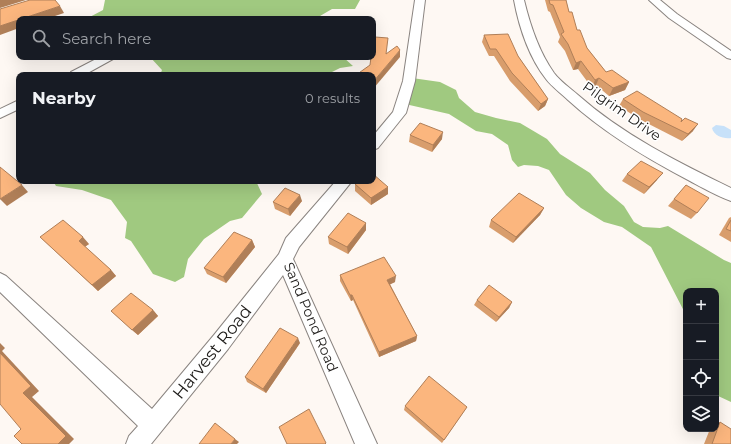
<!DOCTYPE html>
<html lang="en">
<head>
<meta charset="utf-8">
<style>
	:root { --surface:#171b24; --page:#242831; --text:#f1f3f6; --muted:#9ea1a6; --line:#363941 }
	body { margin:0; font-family:Montserrat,sans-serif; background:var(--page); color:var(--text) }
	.controls { position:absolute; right:12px; bottom:12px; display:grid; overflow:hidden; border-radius:8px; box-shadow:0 4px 16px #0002 }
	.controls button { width:36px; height:36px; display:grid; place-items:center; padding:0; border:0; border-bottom:1px solid var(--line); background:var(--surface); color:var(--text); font:20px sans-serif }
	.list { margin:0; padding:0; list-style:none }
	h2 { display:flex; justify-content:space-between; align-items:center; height:52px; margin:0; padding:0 16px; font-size:17px }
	h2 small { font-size:13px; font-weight:400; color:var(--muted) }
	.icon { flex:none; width:22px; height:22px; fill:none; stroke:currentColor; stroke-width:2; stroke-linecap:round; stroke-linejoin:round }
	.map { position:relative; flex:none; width:731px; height:444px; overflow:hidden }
	.search { position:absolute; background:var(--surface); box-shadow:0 4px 16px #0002; left:16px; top:16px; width:360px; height:44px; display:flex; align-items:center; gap:10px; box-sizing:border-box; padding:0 14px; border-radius:8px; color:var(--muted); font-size:15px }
	.panel { position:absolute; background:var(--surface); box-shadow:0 4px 16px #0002; left:16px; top:72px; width:360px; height:112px; border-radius:8px }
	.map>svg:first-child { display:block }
	.forest { fill:#a0c980 }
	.water { fill:#c7e1f9 }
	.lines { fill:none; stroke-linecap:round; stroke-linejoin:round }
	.minor-casing { stroke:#8a8480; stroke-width:2 }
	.minor { fill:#fff; fill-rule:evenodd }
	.wall { fill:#d89d6c }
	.shaded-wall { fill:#b07f58 }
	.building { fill:#fbb67e; stroke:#b07f58 }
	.labels { text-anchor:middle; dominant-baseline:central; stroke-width:3; stroke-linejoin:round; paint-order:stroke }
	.street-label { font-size:14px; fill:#22201e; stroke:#fff }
	.near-street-label { font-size:17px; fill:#22201e; stroke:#fff }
</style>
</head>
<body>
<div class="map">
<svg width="731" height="444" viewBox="0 0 731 444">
	<rect width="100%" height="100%" fill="#fef8f3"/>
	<g class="forest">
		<path d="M105,0H360L355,9H332L320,16L319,19H86L103,10Z"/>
		<path d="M150,57H343L353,66L340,68L326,75H160L162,70Z"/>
		<path d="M412,78L440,82L456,90L459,98L475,112L496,118L520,123L547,139L560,154L590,173L605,190L624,206L634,222L643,227L660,228L668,226L724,260L731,263V402L716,395V291H686V315L651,247L622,227L604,222L581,208L566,195L549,170L538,166L524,165L518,167L512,160L508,145L492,134L476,131L449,114L405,104Z"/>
		<path d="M53,181H256L262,194L242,218L230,221L204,239L188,259L184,277L175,282L153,274L131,241L125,238L127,222L111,200L82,190L56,186Z"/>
	</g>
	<path class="water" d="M716,125L724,126L731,130V138C723,139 714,136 712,128Z"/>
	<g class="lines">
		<g class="minor-casing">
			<g id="minor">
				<path d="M415,0H425L415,81L406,113L378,148L373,150V136L393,112L403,81Z"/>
				<path d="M514,0H524C530,25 539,52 554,73C560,81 570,88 578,95C623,135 678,162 731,188V201C717,196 703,188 690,181C646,158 604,133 568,100C561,93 552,87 546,79C529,57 519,27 514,0Z"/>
				<path d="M649,0H660L677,14L731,51V59L727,58L669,18Z"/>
				<path d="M100,57H115L113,59L84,75H69L71,72Z"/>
				<path d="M19,100V109L0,118V109Z"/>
				<path d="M336,181H352L299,247L293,259L377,444H355L283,275L228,349L151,444H126L129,436L138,426L0,292V273L6,276L152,409L214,335L279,254L286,238Z"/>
			</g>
		</g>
		<use href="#minor" class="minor"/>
	</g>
	<g class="wall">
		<path d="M545,0H566L569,12L577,30L587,48L606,72L629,82L625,90L609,96L596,85L592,88L578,69L573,70L565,51L558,42L560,37L550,12L548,11Z"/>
		<path d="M484,35L518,56L548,99L545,106L538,111L510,81L494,56H489L482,42Z"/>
		<path d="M623,99L681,122L693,131L682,141L639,119L619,106Z"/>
		<path d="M410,135L442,139L432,152L409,142Z"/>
		<path d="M627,174L657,180L644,194L622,181Z"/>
		<path d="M355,184L388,187V194L371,205L355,191Z"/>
		<path d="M686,185L697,213L691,219L668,206Z"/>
		<path d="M302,201L290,216L275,209L273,202Z"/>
		<path d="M544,208L540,215L513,243L489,227L491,220Z"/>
		<path d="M731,217V242L719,235L729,218Z"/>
		<path d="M366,223V230L348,254L329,244L328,237Z"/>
		<path d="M40,237L89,244L85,247L111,270L116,276L98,291Z"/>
		<path d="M252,240L255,247L226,283L207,274L204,268Z"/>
		<path d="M340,275L395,282L390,284L417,336L416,341L379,357L353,300L351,301L340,281Z"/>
		<path d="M477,300L512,302L509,308L496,322L474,305Z"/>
		<path d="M153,310L158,316L138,335L111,311Z"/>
		<path d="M300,343L266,393L247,382L245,377Z"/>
		<path d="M405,406L467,407L442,443L404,410Z"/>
		<path d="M720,422L731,444H704L710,429H716V424Z"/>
	</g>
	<g class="shaded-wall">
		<path d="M0,0H26L0,8Z"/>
		<path d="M60,6L64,13L46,19H20Z"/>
		<path d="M19,19V28L0,35V26Z"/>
		<path d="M400,50V57L373,89V82Z"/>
		<path d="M581,61L578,69L573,70L576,63Z"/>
		<path d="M599,78L596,85L592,88L595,80Z"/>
		<path d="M629,82L625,90L609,96L613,88Z"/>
		<path d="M548,99L545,106L538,111L541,104Z"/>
		<path d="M698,124L693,131L682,141L688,134Z"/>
		<path d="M443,132L442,139L432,152L433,145Z"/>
		<path d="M663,173L657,180L644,194L649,187Z"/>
		<path d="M22,185L28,192L7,206L0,199Z"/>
		<path d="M388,187V194L371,205V198Z"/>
		<path d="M300,195L302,201L290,216L288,209Z"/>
		<path d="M544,208L540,215L513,243L516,237Z"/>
		<path d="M366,223V230L348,254L347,247Z"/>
		<path d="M83,237L89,244L84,247L79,241Z"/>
		<path d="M252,240L255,247L226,283L223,277Z"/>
		<path d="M111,270L116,276L98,291L92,285Z"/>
		<path d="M396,276L395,282L387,286V280Z"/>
		<path d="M350,295H352L353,300L351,301Z"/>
		<path d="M512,302L509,308L496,322L499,317Z"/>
		<path d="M153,310L158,316L138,335L132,330Z"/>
		<path d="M417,336L416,341L379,357V352Z"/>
		<path d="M298,338L300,343L266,393L263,389Z"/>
		<path d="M0,343L5,348L2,351L39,391L32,397L74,439L69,444H58L23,393L0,353Z"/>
		<path d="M235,439L239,442L237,444H231Z"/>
	</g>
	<g class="building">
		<path d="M30,0H55L60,6L0,26V9Z"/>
		<path d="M549,0H566L569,12H572L577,30H580L587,48L606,72L612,70L629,82L613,88L599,78L595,80L581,61L576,63L568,44L561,34L564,32L553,5L550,4Z"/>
		<path d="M508,34L518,56L548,99L541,104L512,73L496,49H490L484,35Z"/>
		<path d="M375,37L388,38L386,54L397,46L400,50L373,82V75H356L370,65L371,57H373V47Z"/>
		<path d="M637,91L682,119L681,122L685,118L698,124L688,134L643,112L623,99Z"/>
		<path d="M420,123L443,132L433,145L410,135Z"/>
		<path d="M641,161L663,173L649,187L627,174Z"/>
		<path d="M0,167L22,185L0,199Z"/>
		<path d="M373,174L388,187L371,198L355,184L359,181H373Z"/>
		<path d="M686,185L709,198L697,213L674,199Z"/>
		<path d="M285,188L300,195L288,209L273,202Z"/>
		<path d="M519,193L544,208L516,237L491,220Z"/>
		<path d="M348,213L366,223L347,247L328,237Z"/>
		<path d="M63,220L83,237L79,241L111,270L92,285L40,237Z"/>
		<path d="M731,220V231L726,229Z"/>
		<path d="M234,232L252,240L223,277L204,268Z"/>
		<path d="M384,257L396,276L387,280L417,336L379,352L352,295H350L340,275Z"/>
		<path d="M489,285L512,302L499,317L477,300Z"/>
		<path d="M131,293L153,310L132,330L111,311Z"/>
		<path d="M280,328L298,338L263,389L245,377Z"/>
		<path d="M0,353L31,386L23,393L66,436L58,444H22L14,436L21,429L0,404Z"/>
		<path d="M429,376L467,407L444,440L405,406Z"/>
		<path d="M309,409L326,443L325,444H287L279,427Z"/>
		<path d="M720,422L731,429V444H712Z"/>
		<path d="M215,423L235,439L231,444H199Z"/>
	</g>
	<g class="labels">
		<g class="street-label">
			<text transform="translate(622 111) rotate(35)">Pilgrim Drive</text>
			<text transform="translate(311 317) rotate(67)">Sand Pond Road</text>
		</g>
		<g class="near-street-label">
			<text transform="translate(212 352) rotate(-51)">Harvest Road</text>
		</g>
	</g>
</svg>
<div class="controls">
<button>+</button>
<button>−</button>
<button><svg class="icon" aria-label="locate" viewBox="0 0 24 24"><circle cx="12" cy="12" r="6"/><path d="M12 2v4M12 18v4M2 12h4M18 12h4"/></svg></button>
<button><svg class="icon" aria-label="layers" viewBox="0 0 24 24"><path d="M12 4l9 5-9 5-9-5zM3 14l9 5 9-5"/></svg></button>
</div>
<div class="search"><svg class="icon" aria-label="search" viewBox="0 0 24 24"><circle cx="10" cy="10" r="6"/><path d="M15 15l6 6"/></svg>Search here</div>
<section class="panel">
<h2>Nearby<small>0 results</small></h2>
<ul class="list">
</ul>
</section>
</div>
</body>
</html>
